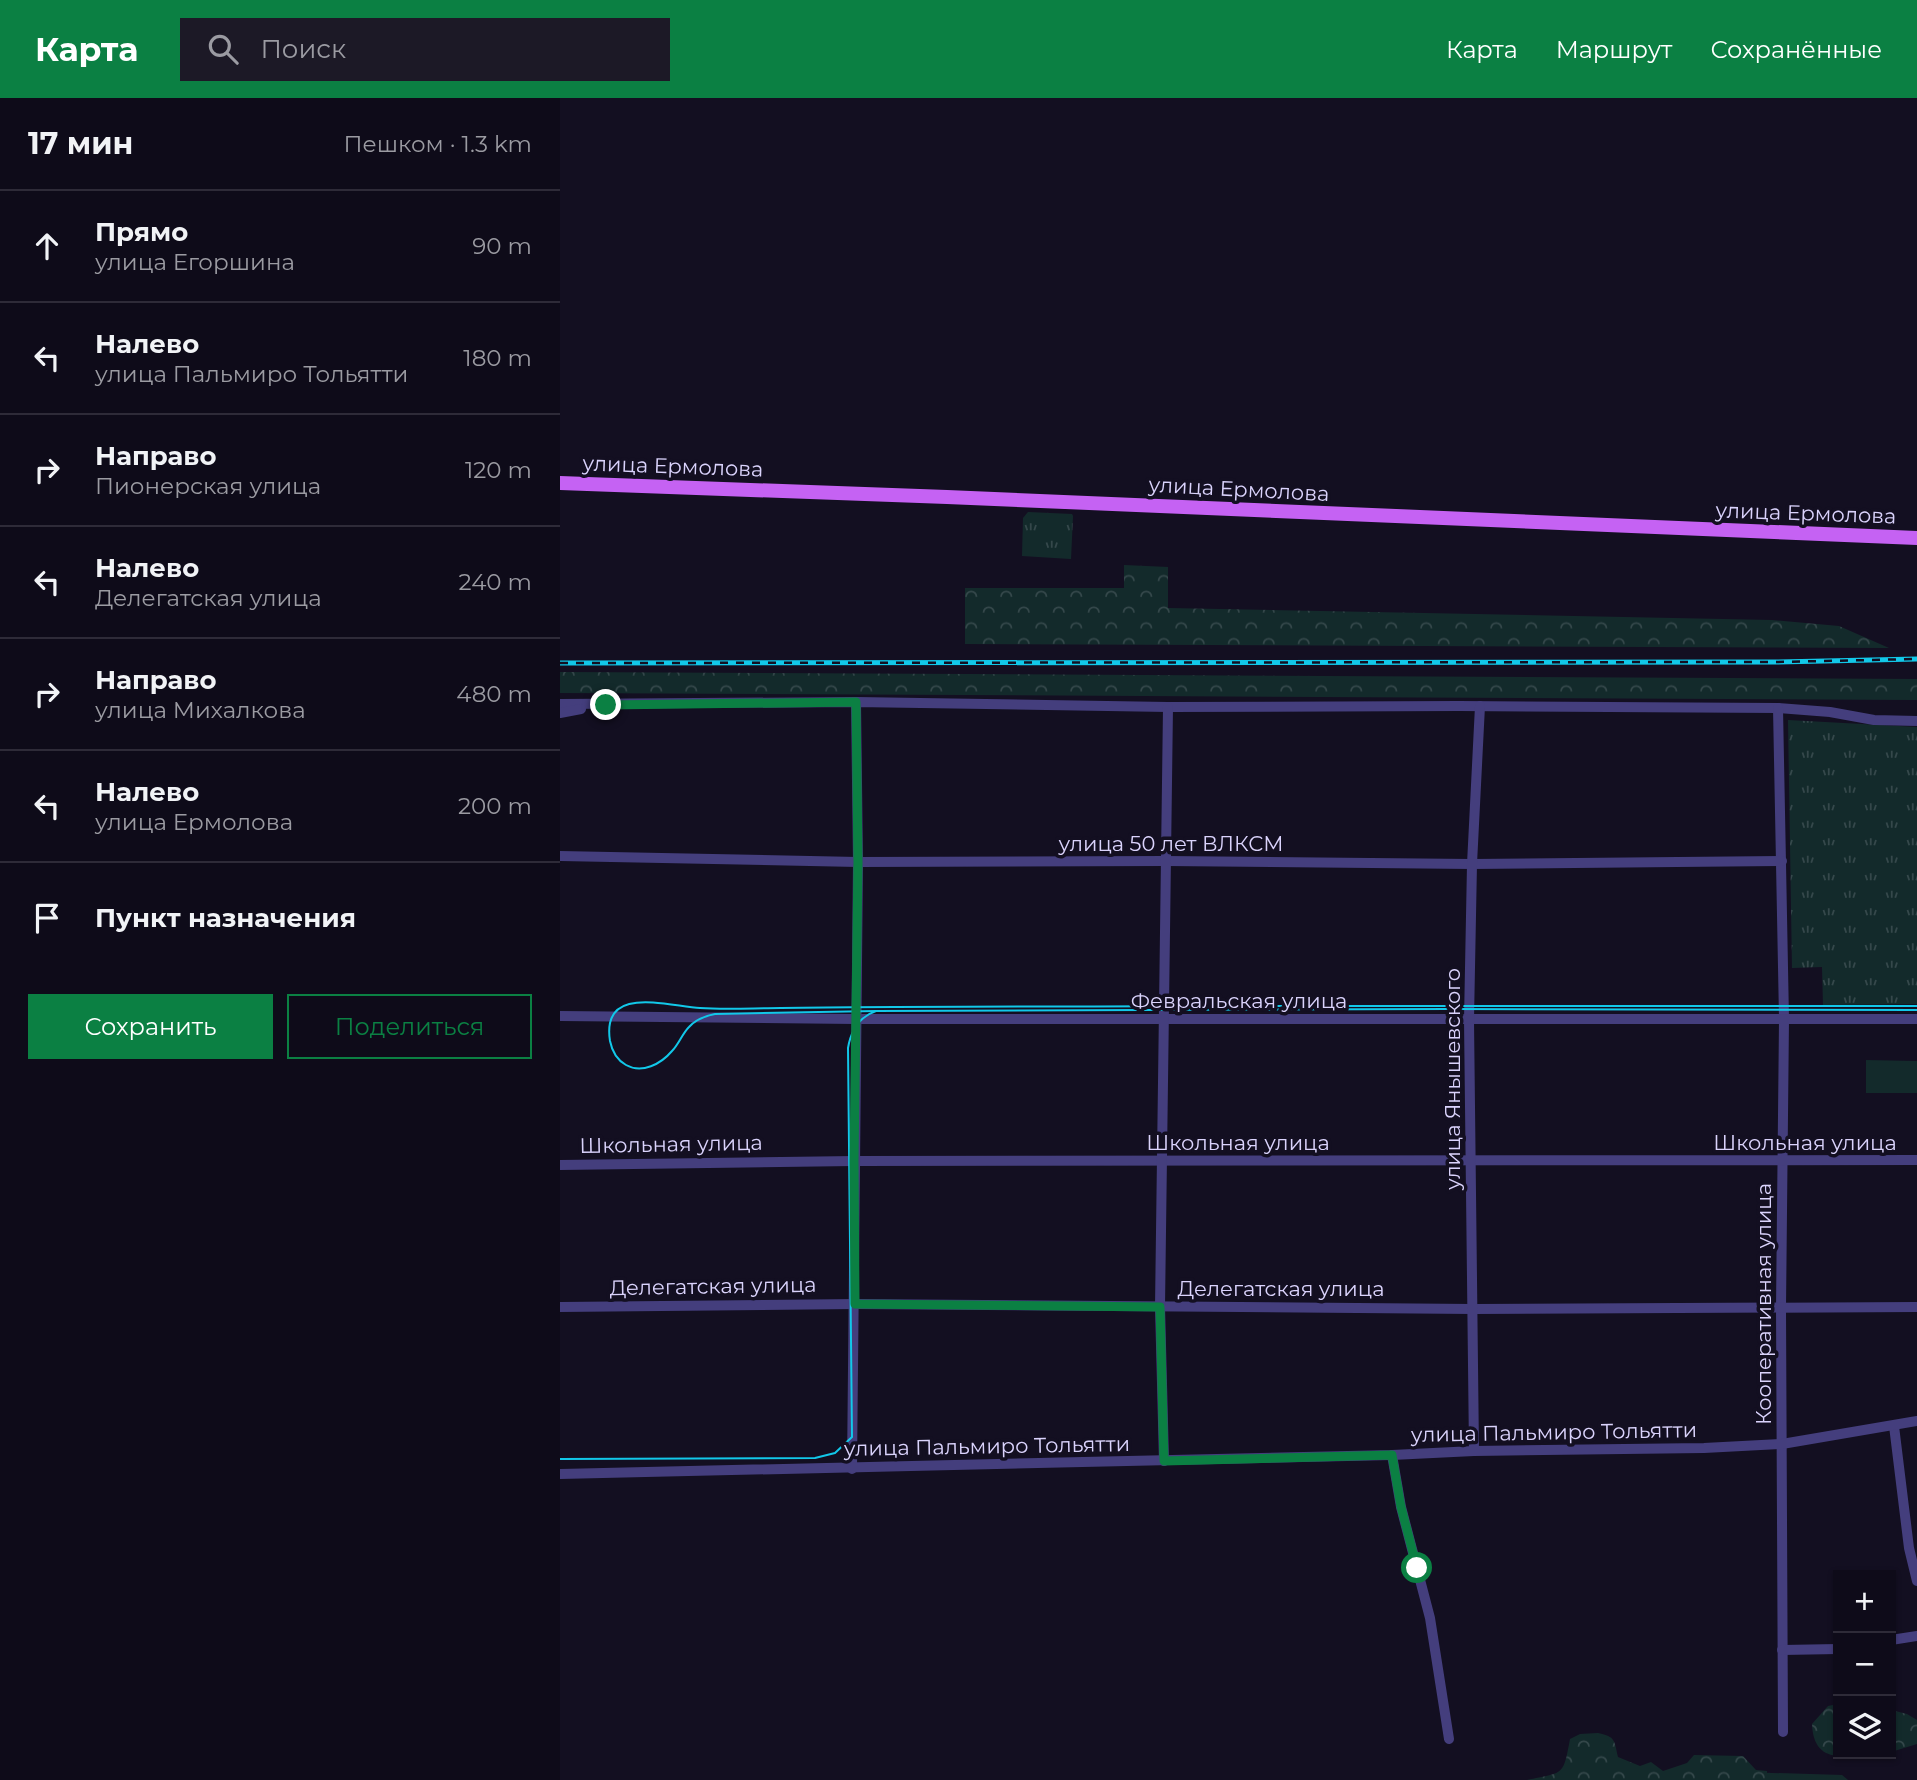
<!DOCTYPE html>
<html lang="ru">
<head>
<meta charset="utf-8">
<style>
	:root { --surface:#0e0b19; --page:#1c1926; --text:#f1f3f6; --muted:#9b9ba2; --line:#2e2b38; --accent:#0b8043 }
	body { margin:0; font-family:Montserrat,sans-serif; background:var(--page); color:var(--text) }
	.controls { position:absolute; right:21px; bottom:21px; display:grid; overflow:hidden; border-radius:0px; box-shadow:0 2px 5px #0004 }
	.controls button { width:63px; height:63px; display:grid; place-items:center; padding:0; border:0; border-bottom:2px solid var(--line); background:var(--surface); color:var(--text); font:35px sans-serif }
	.stop { position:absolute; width:21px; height:21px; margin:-16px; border:5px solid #0b8043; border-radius:50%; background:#fff }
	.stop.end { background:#0b8043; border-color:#fff; box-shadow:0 2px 7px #0008 }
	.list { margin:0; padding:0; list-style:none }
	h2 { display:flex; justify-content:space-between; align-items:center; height:91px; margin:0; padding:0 28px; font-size:30px }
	h2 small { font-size:23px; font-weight:400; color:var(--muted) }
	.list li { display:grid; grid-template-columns:46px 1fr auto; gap:21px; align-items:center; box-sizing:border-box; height:112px; padding:0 28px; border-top:2px solid var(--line) }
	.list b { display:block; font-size:26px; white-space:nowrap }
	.list p { margin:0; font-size:23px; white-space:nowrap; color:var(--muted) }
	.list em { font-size:23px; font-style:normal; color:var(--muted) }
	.actions { display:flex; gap:14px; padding:21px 28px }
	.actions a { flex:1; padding:16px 0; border:2px solid var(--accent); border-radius:0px; text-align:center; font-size:24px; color:var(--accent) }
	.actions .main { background:var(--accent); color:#fff }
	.icon { flex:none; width:38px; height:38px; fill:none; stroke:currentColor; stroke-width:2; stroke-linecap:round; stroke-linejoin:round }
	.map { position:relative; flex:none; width:1357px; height:1682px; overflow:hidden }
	header { display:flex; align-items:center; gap:42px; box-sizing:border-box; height:98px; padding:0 35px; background:var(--accent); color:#fff }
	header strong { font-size:33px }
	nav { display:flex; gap:38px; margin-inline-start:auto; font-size:24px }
	.search { width:490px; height:63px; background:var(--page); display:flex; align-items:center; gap:18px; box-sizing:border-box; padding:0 24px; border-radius:0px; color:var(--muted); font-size:26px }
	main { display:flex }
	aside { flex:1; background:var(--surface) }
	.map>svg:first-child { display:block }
	.grass { fill:url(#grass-tufts) }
	.forest { fill:url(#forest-crowns) }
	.pitch { fill:#132a2b }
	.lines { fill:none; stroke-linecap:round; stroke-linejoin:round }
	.minor { stroke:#443e7d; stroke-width:10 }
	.major { stroke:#c562f3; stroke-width:14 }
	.tram { stroke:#12c8e9; stroke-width:2 }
	.rail-casing { stroke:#12c8e9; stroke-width:5 }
	.rail { stroke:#130f21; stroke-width:2.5; stroke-dasharray:8; stroke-linecap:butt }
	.route { stroke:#0b8043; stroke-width:9 }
	.labels { text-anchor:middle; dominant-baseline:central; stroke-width:7; stroke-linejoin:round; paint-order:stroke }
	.street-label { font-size:21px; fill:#dad3fc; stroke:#130f21 }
</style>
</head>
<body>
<header>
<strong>Карта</strong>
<div class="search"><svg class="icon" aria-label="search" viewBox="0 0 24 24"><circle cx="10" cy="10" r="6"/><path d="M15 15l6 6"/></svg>Поиск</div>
<nav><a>Карта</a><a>Маршрут</a><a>Сохранённые</a></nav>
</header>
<main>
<aside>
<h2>17 мин<small>Пешком · 1.3 km</small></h2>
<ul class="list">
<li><svg class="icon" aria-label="ahead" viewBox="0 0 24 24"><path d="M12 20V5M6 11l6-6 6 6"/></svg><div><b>Прямо</b><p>улица Егоршина</p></div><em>90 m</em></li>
<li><svg class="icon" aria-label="left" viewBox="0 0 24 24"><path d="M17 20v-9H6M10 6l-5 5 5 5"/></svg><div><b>Налево</b><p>улица Пальмиро Тольятти</p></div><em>180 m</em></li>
<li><svg class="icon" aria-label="right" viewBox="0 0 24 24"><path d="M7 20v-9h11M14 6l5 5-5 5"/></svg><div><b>Направо</b><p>Пионерская улица</p></div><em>120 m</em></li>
<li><svg class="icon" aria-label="left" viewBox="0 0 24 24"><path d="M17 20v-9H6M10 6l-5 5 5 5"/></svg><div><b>Налево</b><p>Делегатская улица</p></div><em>240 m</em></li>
<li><svg class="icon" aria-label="right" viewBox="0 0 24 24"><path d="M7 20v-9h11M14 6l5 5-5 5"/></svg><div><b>Направо</b><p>улица Михалкова</p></div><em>480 m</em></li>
<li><svg class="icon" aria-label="left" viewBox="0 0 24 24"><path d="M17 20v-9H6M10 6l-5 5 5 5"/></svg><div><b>Налево</b><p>улица Ермолова</p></div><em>200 m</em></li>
<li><svg class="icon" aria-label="arrive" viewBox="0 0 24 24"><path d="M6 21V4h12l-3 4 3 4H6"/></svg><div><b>Пункт назначения</b></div></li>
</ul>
<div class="actions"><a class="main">Сохранить</a><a>Поделиться</a></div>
</aside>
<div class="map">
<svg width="1357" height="1682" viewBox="0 0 1357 1682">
	<defs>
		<pattern id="grass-tufts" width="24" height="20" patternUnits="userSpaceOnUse" patternTransform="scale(1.75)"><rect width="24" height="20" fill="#132a2b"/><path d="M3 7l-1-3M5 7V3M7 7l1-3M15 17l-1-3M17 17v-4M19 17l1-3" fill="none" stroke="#35484b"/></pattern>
		<pattern id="forest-crowns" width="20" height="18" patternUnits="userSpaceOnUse" patternTransform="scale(1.75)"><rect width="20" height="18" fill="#132a2b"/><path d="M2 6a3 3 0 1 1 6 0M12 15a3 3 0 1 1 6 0" fill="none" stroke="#35484b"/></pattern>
	</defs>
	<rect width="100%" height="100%" fill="#130f21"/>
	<g class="grass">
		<path d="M468,414L512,416L513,418L511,461L462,458L463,420Z"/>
		<path d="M1228,622L1357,629V906L1263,907L1262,869L1232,870Z"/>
		<path d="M1180,1674L1282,1677L1288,1682H1081Z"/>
	</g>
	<g class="forest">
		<path d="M564,467L608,469V510L1212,522L1279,528L1329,550L405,546V490H564Z"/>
		<path d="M0,574L1357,581V602L0,595Z"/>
		<path d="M1278,1606V1656H1293C1268,1662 1253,1653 1252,1626L1268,1608Z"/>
		<path d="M1331,1612L1347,1616L1357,1622V1646L1331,1654Z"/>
		<path d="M1038,1635C1056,1639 1054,1642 1058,1659L1080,1668L1091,1664L1103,1673L1127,1665L1134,1657L1183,1658L1196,1672L1207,1673V1682H967C1004,1674 1003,1679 1010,1641L1020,1636Z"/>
	</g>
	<path class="pitch" d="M1306,962L1357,963V995H1306Z"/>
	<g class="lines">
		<g class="minor">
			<path d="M0,606L296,604L608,609L899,608L1218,610L1270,614L1314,622L1357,623"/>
			<path d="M1218,610L1224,921L1221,1210L1223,1634"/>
			<path d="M0,615L21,611"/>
			<path d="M0,758L298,764L606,763L912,766L1222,763"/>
			<path d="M0,918L295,921H1357"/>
			<path d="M0,1067L294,1063L1357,1062"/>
			<path d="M0,1209L295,1206L913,1211L1357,1209"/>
			<path d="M1334,1328L1349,1450L1357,1483"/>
			<path d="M914,1353L909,922L912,766L920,608"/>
			<path d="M832,1357L841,1409L870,1520L889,1641"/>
			<path d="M604,1363L600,1209L608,609"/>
			<path d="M292,1371L298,764L296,604"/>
			<path d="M0,1376L832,1357L914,1353L1144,1350L1222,1346L1357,1323"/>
			<path d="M1331,1542L1357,1538"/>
			<path d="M1222,1552L1278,1551"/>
		</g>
		<path class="major" d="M0,385L387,399L1357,440"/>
		<g class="tram">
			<path d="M1357,908C1112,908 867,908 622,908C489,909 355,908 221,910C194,910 167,912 140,910C107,908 41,886 50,943C52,953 57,962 66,967C82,976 101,966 112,953C119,946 122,936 129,929C136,921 145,918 155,916L316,913L889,911L1357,912"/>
			<path d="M0,1361L255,1360L275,1355L292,1339L288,950C291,932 299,919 316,913"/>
		</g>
		<g class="rail-casing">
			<path id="rail" d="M0,565L1217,564L1357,561"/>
		</g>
		<use href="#rail" class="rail"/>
	</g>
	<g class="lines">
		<path class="route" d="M46,607L296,604L298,764L294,1063L295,1206L600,1209L604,1363L832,1357L841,1409L857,1470"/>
	</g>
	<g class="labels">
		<g class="street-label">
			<text transform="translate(113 368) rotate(2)">улица Ермолова</text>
			<text transform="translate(679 391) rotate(3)">улица Ермолова</text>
			<text transform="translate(1246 415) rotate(2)">улица Ермолова</text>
			<text x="611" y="745">улица 50 лет ВЛКСМ</text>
			<text x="679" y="902">Февральская улица</text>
			<text transform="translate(892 981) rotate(-90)">улица Янышевского</text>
			<text x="678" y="1044">Школьная улица</text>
			<text x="1245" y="1044">Школьная улица</text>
			<text transform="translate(111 1046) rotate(-1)">Школьная улица</text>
			<text transform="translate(153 1188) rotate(-1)">Делегатская улица</text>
			<text x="721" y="1190">Делегатская улица</text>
			<text transform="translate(1203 1206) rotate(-90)">Кооперативная улица</text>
			<text transform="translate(994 1334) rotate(-1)">улица Пальмиро Тольятти</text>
			<text transform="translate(427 1348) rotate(-1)">улица Пальмиро Тольятти</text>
		</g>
	</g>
</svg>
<div class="controls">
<button>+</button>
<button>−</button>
<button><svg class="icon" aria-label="layers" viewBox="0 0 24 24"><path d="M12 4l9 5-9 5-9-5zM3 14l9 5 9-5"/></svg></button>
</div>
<div class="stop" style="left:857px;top:1470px"></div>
<div class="stop end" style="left:46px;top:607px"></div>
</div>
</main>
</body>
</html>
